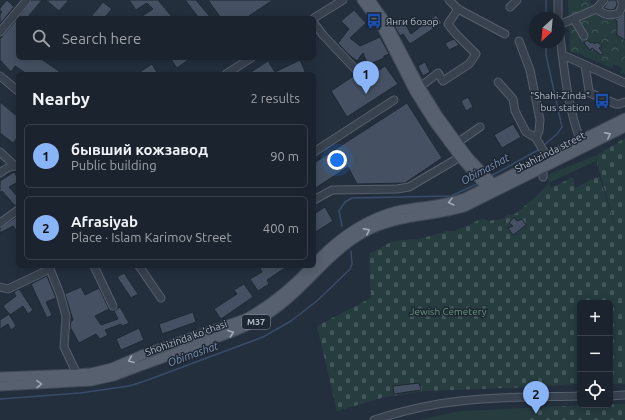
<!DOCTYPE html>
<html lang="en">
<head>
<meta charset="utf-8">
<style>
	:root { --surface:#1b232e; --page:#242b36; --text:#f1f3f6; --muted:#a0a4aa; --line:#39404a; --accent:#8ab4f8 }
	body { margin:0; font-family:Ubuntu,sans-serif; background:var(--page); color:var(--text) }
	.controls { position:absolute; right:12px; bottom:12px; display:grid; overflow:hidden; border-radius:6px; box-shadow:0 2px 10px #0003 }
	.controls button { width:36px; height:36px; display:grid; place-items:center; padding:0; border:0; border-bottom:1px solid var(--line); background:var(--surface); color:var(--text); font:20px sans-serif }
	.compass { position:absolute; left:529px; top:12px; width:36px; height:36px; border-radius:50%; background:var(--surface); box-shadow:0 2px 10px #0003; rotate:206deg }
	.you { position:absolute; left:337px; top:160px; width:14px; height:14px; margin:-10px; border:3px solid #fff; border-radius:50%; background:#1a73e8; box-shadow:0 0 0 6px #1a73e833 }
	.badge { display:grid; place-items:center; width:26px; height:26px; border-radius:50%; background:var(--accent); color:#111; font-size:13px; font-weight:700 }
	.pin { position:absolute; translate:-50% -33px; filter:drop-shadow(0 1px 2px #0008) }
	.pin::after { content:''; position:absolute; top:21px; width:14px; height:12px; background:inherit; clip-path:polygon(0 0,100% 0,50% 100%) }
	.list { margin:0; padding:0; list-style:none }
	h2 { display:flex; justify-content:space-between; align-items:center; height:52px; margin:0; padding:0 16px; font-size:17px }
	h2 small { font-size:13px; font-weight:400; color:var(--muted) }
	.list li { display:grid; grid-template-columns:26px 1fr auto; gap:12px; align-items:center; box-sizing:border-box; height:64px; margin:0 8px 8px; padding:0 8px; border:1px solid var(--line); border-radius:6px }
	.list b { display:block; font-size:15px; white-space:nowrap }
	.list p { margin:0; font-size:13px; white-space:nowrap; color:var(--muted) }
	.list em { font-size:13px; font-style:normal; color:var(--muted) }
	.icon { flex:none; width:22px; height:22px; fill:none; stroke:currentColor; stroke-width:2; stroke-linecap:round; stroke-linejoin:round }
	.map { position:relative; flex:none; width:625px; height:420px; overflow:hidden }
	.search { position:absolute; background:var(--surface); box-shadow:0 2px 10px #0003; left:16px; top:16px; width:300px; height:44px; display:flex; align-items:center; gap:10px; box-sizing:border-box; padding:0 14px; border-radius:6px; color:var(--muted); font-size:15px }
	.panel { position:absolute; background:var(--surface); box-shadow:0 2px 10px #0003; left:16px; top:72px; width:300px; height:196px; border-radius:6px }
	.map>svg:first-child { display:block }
	.grass { fill:#263c3f }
	.forest { fill:url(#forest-crowns) }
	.cemetery { fill:url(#cemetery-stones) }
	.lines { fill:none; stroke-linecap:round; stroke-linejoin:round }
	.stream { stroke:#394c67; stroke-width:1.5 }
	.building { fill:#455162; stroke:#1f2835 }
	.minor-casing { stroke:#565f6c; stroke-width:9 }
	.major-casing { stroke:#414a57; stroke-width:11 }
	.minor { stroke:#38414e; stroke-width:7 }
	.major { stroke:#56606e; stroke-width:9 }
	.oneway { stroke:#a1aab7 }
	.labels { text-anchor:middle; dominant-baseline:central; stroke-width:3; stroke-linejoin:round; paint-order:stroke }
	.shield { fill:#1d2633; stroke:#878f9c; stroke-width:1 }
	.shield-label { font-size:9px; font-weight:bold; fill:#b4bcc9 }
	.poi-label { font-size:10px; fill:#b4bcc9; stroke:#1d2633; text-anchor:start }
	.street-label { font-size:10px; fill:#b4bcc9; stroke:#1d2633 }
	.park-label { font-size:10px; fill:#6b9a76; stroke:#1d2633 }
	.water-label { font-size:11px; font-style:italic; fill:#7c92b1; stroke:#1d2633 }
</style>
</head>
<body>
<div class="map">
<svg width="625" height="420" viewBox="0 0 625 420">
	<defs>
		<pattern id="forest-crowns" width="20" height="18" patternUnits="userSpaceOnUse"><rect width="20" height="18" fill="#263c3f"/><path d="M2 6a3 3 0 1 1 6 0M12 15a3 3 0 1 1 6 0" fill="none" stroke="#435659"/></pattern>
		<pattern id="cemetery-stones" width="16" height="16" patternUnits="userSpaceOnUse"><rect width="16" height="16" fill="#263c3f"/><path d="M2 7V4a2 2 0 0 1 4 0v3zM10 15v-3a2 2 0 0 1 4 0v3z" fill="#435659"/></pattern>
	</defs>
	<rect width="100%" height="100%" fill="#242f3e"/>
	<g class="grass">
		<path d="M597,155L596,161L549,183L547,175Z"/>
		<path d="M610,404H625V420H419L460,411Z"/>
	</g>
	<path class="forest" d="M568,0H591L590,3L600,8L617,21V35L625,40V74L620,73L622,68L614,64L612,68L577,53L570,52Z"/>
	<g class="cemetery">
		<path d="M625,138V384H610V303H580V384L513,388L516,362L513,388L425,391L385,397L337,411L317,326L371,298L369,254L391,242L402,240L419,239L448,231H454L471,224L482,218L489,221L505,218L506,215L515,214L537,196L549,183L551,188L573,177L575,188L599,176L618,235L597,163V155Z"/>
		<path d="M610,404H625V420H530V408Z"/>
	</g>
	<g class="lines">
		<g class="stream">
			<path d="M546,0V18"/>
			<path d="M543,146L557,134L562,127L546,55V42"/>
			<path d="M491,176L540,149"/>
			<path d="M342,226L339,211L345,202L352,198L451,196L479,183"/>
			<path d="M0,399L80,393L129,386L145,381L263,337L291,321L318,300L350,269L352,264L351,251"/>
		</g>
	</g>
	<g class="building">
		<path d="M7,0L14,7L0,24V14L2,12L0,11V8Z"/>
		<path d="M32,0H42L27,18H18Z"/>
		<path d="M46,0H69L59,11Z"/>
		<path d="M129,0H158L173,18H139L153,9L147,3L136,10Z"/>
		<path d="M185,0H196L211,18H199Z"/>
		<path d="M208,0H273L249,16L250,18H221Z"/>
		<path d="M609,0H616L617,4L615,9L610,10L604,8Z"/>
		<path d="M103,2L112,9L104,18H90Z"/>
		<path d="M354,10L366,23L350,38L360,46L380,37L389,54L384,56V58L368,65L363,53L357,61L348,54L338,43L349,29L341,21Z"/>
		<path d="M625,12V40L617,35V21L615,19L621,17Z"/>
		<path d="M436,15L442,23L410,44L403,34L400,36L394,25L403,20L411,34Z"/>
		<path d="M18,18V33L16,35L18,37V58H40L63,74H27L15,66L11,72L0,60V39Z"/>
		<path d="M454,39L459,45L449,50L445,43Z"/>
		<path d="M587,40L591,43L592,42L595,44L597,42L602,46L599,48L603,53L601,55L592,48L590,50L584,43Z"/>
		<path d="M170,58H191L177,68Z"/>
		<path d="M300,60L306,74H248L268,61L275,72Z"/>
		<path d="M425,62L430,72L423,76L418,66Z"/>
		<path d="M152,64L158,74H137Z"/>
		<path d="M385,66L398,84L347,117L331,91L355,75L359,76L362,81Z"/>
		<path d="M468,97L473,107L466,111L461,101Z"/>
		<path d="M0,102L18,117V137L13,143L0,133Z"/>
		<path d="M407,103L442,158L405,183L357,184L348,167L314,189V163Z"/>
		<path d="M513,124L521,137L502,148L494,135Z"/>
		<path d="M14,172L18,178V182L9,187L18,197V203L15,206L2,191L0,193V181Z"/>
		<path d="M325,207L333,221L314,233V214Z"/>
		<path d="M18,216V233L13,226L0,233V228Z"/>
		<path d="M514,217L517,221L522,219L526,225L513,235L508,228L513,226L509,223Z"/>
		<path d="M264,266H288L267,280L269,284L258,291L250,279L262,272L260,268Z"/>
		<path d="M124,273L138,294L131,298L117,277Z"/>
		<path d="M47,276L56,298L46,302L52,315L47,318L31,284Z"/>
		<path d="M244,284L253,297L221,319L214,309L237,294L234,290Z"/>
		<path d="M81,287L85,295L99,288L109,309L95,316L101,325L118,319L114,311L120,307L129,323L122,326L121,324L105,330L108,335L100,339L96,334L79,343L70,327L71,321L73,320L65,294Z"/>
		<path d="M19,289L33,310L28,314L23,306L10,315L3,306L16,296L14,292Z"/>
		<path d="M193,312L196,322L162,334L159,324Z"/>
		<path d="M9,314L16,326L11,330L8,324L0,329V320Z"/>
		<path d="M139,328L144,340L121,350L116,339Z"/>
		<path d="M419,383L421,390L394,394L393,386Z"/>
	</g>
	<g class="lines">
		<g class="minor-casing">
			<g id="minor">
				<path d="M449,0L458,9L505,34"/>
				<path d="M558,0V18"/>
				<path d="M510,7L517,0"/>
				<path d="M596,9C604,14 609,17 619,13C621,9 624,4 621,0"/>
				<path d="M314,18L343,0"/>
				<path d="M574,19L584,36"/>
				<path d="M314,23L323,35L357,71"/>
				<path d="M559,25L596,9L604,0"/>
				<path d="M559,28C564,67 567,108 582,144"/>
				<path d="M0,32L27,0"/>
				<path d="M519,41L530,70L540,120L539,131L536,138L547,157"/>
				<path d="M563,55L625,83"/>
				<path d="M585,65L589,91L590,93L616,104H619L625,102"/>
				<path d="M226,74L251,58"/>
				<path d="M0,76L18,91"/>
				<path d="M498,82L513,99L515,111L526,132L536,138"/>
				<path d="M420,87L438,73L443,81L469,64L476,54L455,33L448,24L458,9"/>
				<path d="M457,143L480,127"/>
				<path d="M0,152L15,166"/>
				<path d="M314,152L394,100"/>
				<path d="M543,168V177"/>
				<path d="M0,173C5,169 11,165 18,166"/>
				<path d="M314,200L332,190L397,189L409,187L460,157"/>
				<path d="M0,223L18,210"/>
				<path d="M94,266L113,306"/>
				<path d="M139,266L161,298"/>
				<path d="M0,287L8,289L50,269L60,294L66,316L64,347L77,374"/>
				<path d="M610,396L625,395"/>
				<path d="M374,420C402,411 431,404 460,401C500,396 540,397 580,396"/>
			</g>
		</g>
		<g class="major-casing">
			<g id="major">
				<path d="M362,0L382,27L414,90L434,122L460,157L490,191"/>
				<path d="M370,0L387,24L420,87L438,116L468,157L496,187"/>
				<path d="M314,264C338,238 366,218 401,210C423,206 444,206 465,198L625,118"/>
				<path d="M0,377L77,374L91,373L112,368L142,355L245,319C271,305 292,288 312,266"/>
				<path d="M0,386L91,381L114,376C144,364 175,354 205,342C227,334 249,327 268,314C307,289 330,247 373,228C402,215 434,216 464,207L625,127"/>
			</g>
		</g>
		<use href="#minor" class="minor"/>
		<use href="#major" class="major"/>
	</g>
	<defs><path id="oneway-chevron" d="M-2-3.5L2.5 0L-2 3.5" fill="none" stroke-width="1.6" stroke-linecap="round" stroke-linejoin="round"/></defs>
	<g class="oneway">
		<use href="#oneway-chevron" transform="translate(608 135) rotate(-26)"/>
		<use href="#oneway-chevron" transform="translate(451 202) rotate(166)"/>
		<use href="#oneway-chevron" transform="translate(367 231) rotate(-28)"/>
		<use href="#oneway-chevron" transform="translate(231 333) rotate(-20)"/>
		<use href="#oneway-chevron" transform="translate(131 360) rotate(158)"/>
		<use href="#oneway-chevron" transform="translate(39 384) rotate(-2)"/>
	</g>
	<defs>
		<g id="bus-bare" transform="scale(1.2)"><path d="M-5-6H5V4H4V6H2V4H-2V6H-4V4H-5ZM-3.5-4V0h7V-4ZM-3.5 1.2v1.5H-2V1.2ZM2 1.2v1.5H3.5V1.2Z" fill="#1a4fb4" stroke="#1d2633" stroke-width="2.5" paint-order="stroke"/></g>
	</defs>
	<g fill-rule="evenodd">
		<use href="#bus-bare" x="374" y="21"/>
		<use href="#bus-bare" x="602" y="101"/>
	</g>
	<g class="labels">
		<rect class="shield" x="242" y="315" width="28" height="14" rx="3"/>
		<g class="shield-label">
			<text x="256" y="322">M37</text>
		</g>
		<g class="poi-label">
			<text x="386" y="21">Янги бозор</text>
			<text x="590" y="95" text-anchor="end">"Shahi-Zinda"<tspan x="590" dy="12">bus station</tspan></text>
		</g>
		<g class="street-label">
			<text transform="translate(550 152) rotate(-27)">Shahizinda street</text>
			<text transform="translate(186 338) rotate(-20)">Shohizinda ko'chasi</text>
		</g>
		<g class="park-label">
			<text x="448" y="311">Jewish Cemetery</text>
		</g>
		<g class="water-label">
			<text transform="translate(485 169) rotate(-28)">Obimashat</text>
			<text transform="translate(193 354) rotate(-20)">Obimashat</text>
		</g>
	</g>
</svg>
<div class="controls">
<button>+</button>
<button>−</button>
<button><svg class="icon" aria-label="locate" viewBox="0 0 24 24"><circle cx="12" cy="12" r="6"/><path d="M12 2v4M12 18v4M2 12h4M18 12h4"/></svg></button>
</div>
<svg class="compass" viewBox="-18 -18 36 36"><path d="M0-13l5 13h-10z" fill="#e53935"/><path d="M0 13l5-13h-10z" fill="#a0a4aa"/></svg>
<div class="you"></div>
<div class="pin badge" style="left:366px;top:94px">1</div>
<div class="pin badge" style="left:536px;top:414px">2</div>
<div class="search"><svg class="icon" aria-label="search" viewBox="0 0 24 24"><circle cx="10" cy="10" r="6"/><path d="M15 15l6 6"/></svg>Search here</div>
<section class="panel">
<h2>Nearby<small>2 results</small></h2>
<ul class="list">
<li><span class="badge">1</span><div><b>бывший кожзавод</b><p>Public building</p></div><em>90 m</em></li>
<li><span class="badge">2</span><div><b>Afrasiyab</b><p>Place · Islam Karimov Street</p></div><em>400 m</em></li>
</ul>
</section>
</div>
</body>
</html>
